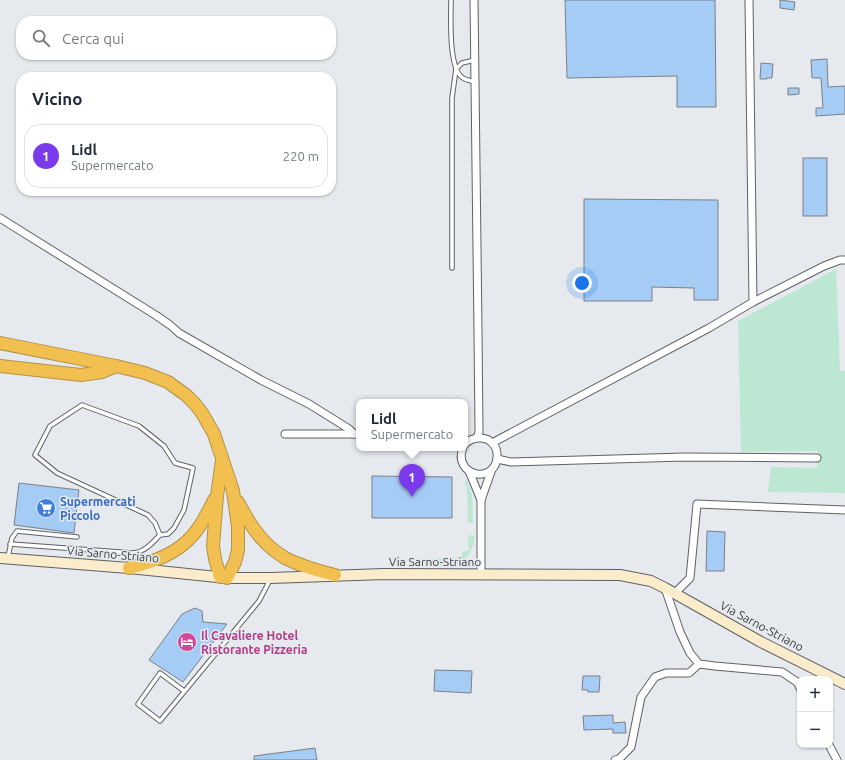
<!DOCTYPE html>
<html lang="it">
<head>
<meta charset="utf-8">
<style>
	:root { --surface:#fff; --page:#f6f6f7; --text:#1f2937; --muted:#747a83; --line:#e0e1e3; --accent:#7c3aed }
	body { margin:0; font-family:Ubuntu,sans-serif; background:var(--page); color:var(--text) }
	.controls { position:absolute; right:12px; bottom:12px; display:grid; overflow:hidden; border-radius:8px; box-shadow:0 1px 3px #0004 }
	.controls button { width:36px; height:36px; display:grid; place-items:center; padding:0; border:0; border-bottom:1px solid var(--line); background:var(--surface); color:var(--text); font:20px sans-serif }
	.you { position:absolute; left:582px; top:283px; width:14px; height:14px; margin:-10px; border:3px solid #fff; border-radius:50%; background:#1a73e8; box-shadow:0 0 0 6px #1a73e833 }
	.badge { display:grid; place-items:center; width:26px; height:26px; border-radius:50%; background:var(--accent); color:#fff; font-size:13px; font-weight:700 }
	.pin { position:absolute; translate:-50% -33px; filter:drop-shadow(0 1px 2px #0008) }
	.pin::after { content:''; position:absolute; top:21px; width:14px; height:12px; background:inherit; clip-path:polygon(0 0,100% 0,50% 100%) }
	.popup { position:absolute; left:356px; top:399px; width:112px; height:52px; box-sizing:border-box; display:grid; place-content:center; border-radius:8px; background:var(--surface); filter:drop-shadow(0 1px 3px #0005); font-size:13px; white-space:nowrap; color:var(--muted) }
	.popup b { font-size:15px; color:var(--text) }
	.popup::after { content:''; position:absolute; left:50%; top:100%; margin-left:-8px; border:8px solid transparent; border-top-color:var(--surface) }
	.list { margin:0; padding:0; list-style:none }
	h2 { display:flex; justify-content:space-between; align-items:center; height:52px; margin:0; padding:0 16px; font-size:17px }
	h2 small { font-size:13px; font-weight:400; color:var(--muted) }
	.list li { display:grid; grid-template-columns:26px 1fr auto; gap:12px; align-items:center; box-sizing:border-box; height:64px; margin:0 8px 8px; padding:0 8px; border:1px solid var(--line); border-radius:16px }
	.list b { display:block; font-size:15px; white-space:nowrap }
	.list p { margin:0; font-size:13px; white-space:nowrap; color:var(--muted) }
	.list em { font-size:13px; font-style:normal; color:var(--muted) }
	.icon { flex:none; width:22px; height:22px; fill:none; stroke:currentColor; stroke-width:2; stroke-linecap:round; stroke-linejoin:round }
	.map { position:relative; flex:none; width:845px; height:760px; overflow:hidden }
	.search { position:absolute; background:var(--surface); box-shadow:0 1px 3px #0004; left:16px; top:16px; width:320px; height:44px; display:flex; align-items:center; gap:10px; box-sizing:border-box; padding:0 14px; border-radius:16px; color:var(--muted); font-size:15px }
	.panel { position:absolute; background:var(--surface); box-shadow:0 1px 3px #0004; left:16px; top:72px; width:320px; height:124px; border-radius:16px }
	.map>svg:first-child { display:block }
	.green { fill:#bce7d2 }
	.building { fill:#a5ccf5; stroke:#7c8085 }
	.lines { fill:none; stroke-linecap:round; stroke-linejoin:round }
	.lane-casing { stroke:#5e6267; stroke-width:5.5 }
	.street-casing { stroke:#5e6267; stroke-width:9 }
	.secondary-casing { stroke:#5e6267; stroke-width:12 }
	.highway-casing { stroke:#b2924a; stroke-width:14 }
	.lane { stroke:#fff; stroke-width:3.5 }
	.street { stroke:#fff; stroke-width:7 }
	.secondary { stroke:#fbeccb; stroke-width:10 }
	.highway { stroke:#f2c051; stroke-width:12 }
	.labels { text-anchor:middle; dominant-baseline:central; stroke-width:3; stroke-linejoin:round; paint-order:stroke }
	.shop-label { font-size:12px; font-weight:bold; fill:#366cbe; stroke:#e6eaef; text-anchor:start }
	.street-label { font-size:12px; fill:#3a3c3e; stroke:#e6eaef }
	.hotel-label { font-size:12px; font-weight:bold; fill:#b23c85; stroke:#e6eaef; text-anchor:start }
</style>
</head>
<body>
<div class="map">
<svg width="845" height="760" viewBox="0 0 845 760">
	<rect width="100%" height="100%" fill="#e6eaef"/>
	<g class="green">
		<path d="M836,269L840,371H845V493L768,492L771,467L817,468L818,451L741,452L738,321Z"/>
		<path d="M465,479C475,491 472,508 473,523H468L467,486H465Z"/>
		<path d="M468,535L474,536C474,539 474,542 473,545C472,549 469,554 467,557C458,568 447,567 435,566L432,562L414,559L462,558V552L469,550Z"/>
	</g>
	<g class="building">
		<path d="M565,0H715L716,107H677V76L567,78Z"/>
		<path d="M780,0L795,2L794,10L780,8Z"/>
		<path d="M827,59L828,87L845,86V114L816,116V108H823L821,78H812L811,60Z"/>
		<path d="M761,63L773,64L772,78H767V79H760Z"/>
		<path d="M788,88H799V94L788,95Z"/>
		<rect x="803" y="158" width="24" height="58"/>
		<path d="M584,199L718,200V300H694V288L652,287V301H584Z"/>
		<path d="M372,476L452,477V518H372Z"/>
		<path d="M19,483L79,490L74,533L14,525Z"/>
		<path d="M707,531L725,532L724,571H706Z"/>
		<path d="M195,608L202,611L203,622L227,624L183,682L149,660L182,614Z"/>
		<path d="M435,670L472,671L471,693L434,691Z"/>
		<path d="M583,676H600L599,692H588V690H582Z"/>
		<path d="M613,715V723L625,722L626,733H613V729L584,730L583,716Z"/>
		<path d="M315,748L317,760H254V756Z"/>
	</g>
	<g class="lines">
		<g class="lane-casing">
			<g id="lane">
				<path d="M451,0C451,16 448,69 463,78C466,80 471,81 475,82"/>
				<path d="M452,268V98L456,69L462,63L475,60"/>
				<path d="M10,544L133,553C145,552 152,543 160,535L155,523L148,515L57,473L35,455L50,426L82,405L139,426L164,446L175,463L193,468L184,510L174,528L168,534L160,535"/>
				<path d="M8,557L12,538L17,531L77,537"/>
				<path d="M184,691L160,673L138,704L160,721L259,601L270,580"/>
			</g>
		</g>
		<g class="street-casing">
			<g id="street">
				<path d="M474,0L478,331L479,432L477,438"/>
				<path d="M749,0L753,302"/>
				<path d="M0,218L157,316L170,325L179,333L261,380L309,404L338,422L349,429L354,434"/>
				<path d="M285,434H359"/>
				<path d="M492,443L709,328L753,302L824,266L840,260H845"/>
				<path d="M463,448C458,459 464,472 477,474C503,477 504,437 479,438C473,438 469,440 465,444"/>
				<path d="M497,459L511,462L684,457L817,458"/>
				<path d="M469,471L481,500"/>
				<path d="M481,574V500L492,469"/>
				<path d="M665,588L680,632L690,653L699,664L715,666L782,672L797,682L800,688"/>
				<path d="M675,593L690,578L697,504L845,510"/>
				<path d="M829,745L837,760"/>
				<path d="M615,760L619,759L631,747L641,697L655,677L666,673H689L699,664"/>
			</g>
		</g>
		<g class="secondary-casing">
			<path id="secondary" d="M0,558L129,568L227,578H271L384,574L620,575L651,581L665,588L761,642L845,684"/>
		</g>
		<g class="highway-casing">
			<g id="highway">
				<path d="M0,343L116,366L145,373L168,382L186,395L195,404L202,413L214,434L233,491L238,527V550L235,562L227,578"/>
				<path d="M0,366L81,375L102,372L116,366"/>
				<path d="M238,502C248,521 258,538 275,551C278,553 282,556 285,558C301,566 318,571 335,575"/>
				<path d="M129,568C153,562 177,554 193,535C202,525 208,512 214,500"/>
				<path d="M220,577L215,559L213,546L217,496L222,460"/>
			</g>
		</g>
		<use href="#lane" class="lane"/>
		<use href="#street" class="street"/>
		<use href="#secondary" class="secondary"/>
		<use href="#highway" class="highway"/>
	</g>
	<defs>
		<g id="supermarket-disc" transform="scale(1)"><circle r="9.5" fill="#3f7fe0" stroke="#e6eaef"/><path d="M-6-5.5h2.5l.6 2H6L4.5 2H-2.5L-4.4-4H-6ZM-1.5 3.2a1.3 1.3 0 1 0 .1 0ZM3 3.2a1.3 1.3 0 1 0 .1 0Z" fill="#fff"/></g>
		<g id="hotel-disc" transform="scale(1)"><circle r="9.5" fill="#d1479c" stroke="#e6eaef"/><path d="M-6-4.5h1.5V1H6V5H4.5V3h-9V5H-6ZM-4 0a1.8 1.8 0 1 1 3.6 0ZM.5 0V-2.5h3Q6-2.5 6 0Z" fill="#fff"/></g>
	</defs>
	<g fill-rule="evenodd">
		<use href="#supermarket-disc" x="46" y="508"/>
		<use href="#hotel-disc" x="187" y="642"/>
	</g>
	<g class="labels">
		<g class="shop-label">
			<text x="60" y="501">Supermercati<tspan x="60" dy="14">Piccolo</tspan></text>
		</g>
		<g class="street-label">
			<text transform="translate(113 554) rotate(5)">Via Sarno-Striano</text>
			<text x="435" y="561">Via Sarno-Striano</text>
			<text transform="translate(762 626) rotate(28)">Via Sarno-Striano</text>
		</g>
		<g class="hotel-label">
			<text x="201" y="635">Il Cavaliere Hotel<tspan x="201" dy="14">Ristorante Pizzeria</tspan></text>
		</g>
	</g>
</svg>
<div class="controls">
<button>+</button>
<button>−</button>
</div>
<div class="you"></div>
<div class="pin badge" style="left:412px;top:497px">1</div>
<div class="popup"><b>Lidl</b>Supermercato</div>
<div class="search"><svg class="icon" aria-label="search" viewBox="0 0 24 24"><circle cx="10" cy="10" r="6"/><path d="M15 15l6 6"/></svg>Cerca qui</div>
<section class="panel">
<h2>Vicino<small></small></h2>
<ul class="list">
<li><span class="badge">1</span><div><b>Lidl</b><p>Supermercato</p></div><em>220 m</em></li>
</ul>
</section>
</div>
</body>
</html>
